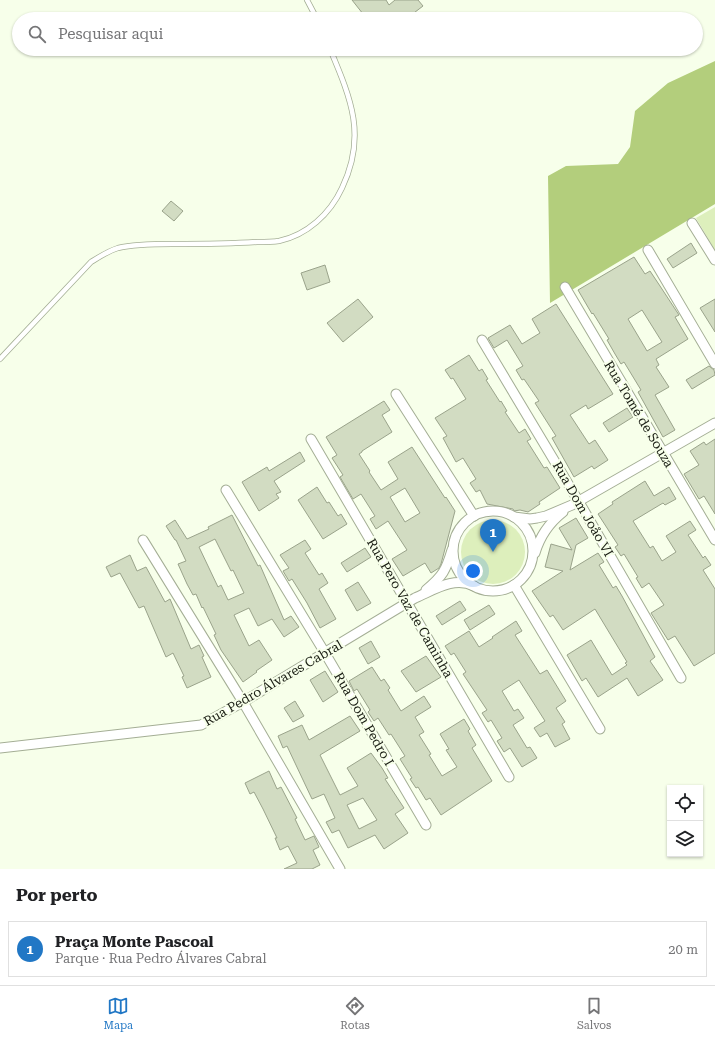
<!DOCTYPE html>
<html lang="pt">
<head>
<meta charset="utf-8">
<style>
	:root { --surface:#fff; --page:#f6f6f6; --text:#202124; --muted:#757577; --line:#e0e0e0; --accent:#2177c5 }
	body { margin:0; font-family:"Roboto Serif",serif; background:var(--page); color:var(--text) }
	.controls { position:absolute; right:12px; bottom:12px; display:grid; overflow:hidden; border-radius:0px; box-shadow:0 1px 3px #0004 }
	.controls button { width:36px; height:36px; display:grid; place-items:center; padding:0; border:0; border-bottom:1px solid var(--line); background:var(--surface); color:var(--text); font:20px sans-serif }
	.you { position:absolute; left:473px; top:571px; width:14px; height:14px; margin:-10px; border:3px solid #fff; border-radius:50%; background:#1a73e8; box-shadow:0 0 0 6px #1a73e833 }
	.badge { display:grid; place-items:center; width:26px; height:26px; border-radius:50%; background:var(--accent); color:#fff; font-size:13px; font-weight:700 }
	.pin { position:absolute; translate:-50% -33px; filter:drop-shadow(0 1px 2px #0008) }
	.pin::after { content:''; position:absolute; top:21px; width:14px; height:12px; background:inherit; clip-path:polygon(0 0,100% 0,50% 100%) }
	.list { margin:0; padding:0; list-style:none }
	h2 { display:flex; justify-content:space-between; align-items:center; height:52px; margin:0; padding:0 16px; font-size:17px }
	h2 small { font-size:13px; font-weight:400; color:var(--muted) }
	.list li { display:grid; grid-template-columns:26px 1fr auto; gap:12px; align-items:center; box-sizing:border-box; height:56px; margin:0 8px 8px; padding:0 8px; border:1px solid var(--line); border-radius:0px }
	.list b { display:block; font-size:15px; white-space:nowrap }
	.list p { margin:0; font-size:13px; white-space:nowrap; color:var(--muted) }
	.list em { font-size:13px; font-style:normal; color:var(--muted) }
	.icon { flex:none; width:22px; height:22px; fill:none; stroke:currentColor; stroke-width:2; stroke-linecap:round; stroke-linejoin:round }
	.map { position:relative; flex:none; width:715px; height:869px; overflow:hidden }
	.search { position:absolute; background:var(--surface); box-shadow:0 1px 3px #0004; left:12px; right:12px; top:12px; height:44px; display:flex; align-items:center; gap:10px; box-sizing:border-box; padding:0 14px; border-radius:22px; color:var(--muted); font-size:15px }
	.sheet { height:116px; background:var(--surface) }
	nav { display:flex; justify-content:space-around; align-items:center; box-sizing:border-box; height:56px; border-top:1px solid var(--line); background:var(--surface); font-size:11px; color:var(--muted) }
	nav a { display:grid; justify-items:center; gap:2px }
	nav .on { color:var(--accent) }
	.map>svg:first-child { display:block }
	.green { fill:#ddefbc }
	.forest { fill:#b3ce7c }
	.building { fill:#d2dcc2; stroke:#9aa38b; fill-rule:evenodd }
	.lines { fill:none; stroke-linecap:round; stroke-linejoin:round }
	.service-casing { stroke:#a4ae95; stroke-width:6 }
	.minor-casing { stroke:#a4ae95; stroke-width:11 }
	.service { stroke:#fff; stroke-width:4.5 }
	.minor { stroke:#fff; stroke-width:9 }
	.labels { text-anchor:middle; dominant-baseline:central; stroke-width:4; stroke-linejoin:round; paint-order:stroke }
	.street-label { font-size:13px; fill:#181c12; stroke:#f7ffea }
</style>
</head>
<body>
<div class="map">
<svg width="715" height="869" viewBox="0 0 715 869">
	<rect width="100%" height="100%" fill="#f7ffea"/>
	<g class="green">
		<path d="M715,207V250L696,218Z"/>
		<circle cx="493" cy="552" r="32"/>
	</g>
	<path class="forest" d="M715,61V204L550,303L548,176L566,166L618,164L630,147L635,111L668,83Z"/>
	<g class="building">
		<path d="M352,0H386L389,5L395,0H418L423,6L406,19H367Z"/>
		<path d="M171,201L183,211L174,221L162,211Z"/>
		<path d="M691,243L697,253L673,268L667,259Z"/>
		<path d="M634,257L645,274L650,271L660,286L679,315L675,317L688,339L656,359L659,365L656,367L669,387L655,395L675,430L663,437L638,392L641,390L624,362L621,364L615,354L607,340L609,339L593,313L592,314L578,290ZM642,310L662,342L647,351L628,319Z"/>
		<path d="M325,265L330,282L307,290L301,273Z"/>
		<path d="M358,299L373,317L343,342L327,323Z"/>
		<path d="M715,299V332L700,308Z"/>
		<path d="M556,304L613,394L588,409L586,405L570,415L589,444L595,440L608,460L594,469L592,466L574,477L552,438L556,436L535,403L539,401L524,379L522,380L516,370L523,366L507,340L494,348L488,338L510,325L522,344L540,333L532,319Z"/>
		<path d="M469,355L479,371L482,369L488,379L486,380L500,402L501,401L507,411L505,412L519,433L525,429L531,439L527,441L544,468L547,467L560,488L539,502L540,504L528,512L520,510L514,511L513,509L487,504L480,490L476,492L470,483L476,479L463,458L456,462L443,438L447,436L435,418L466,399L453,378L451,379L445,370Z"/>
		<path d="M709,366L714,370L715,375L692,389L686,380Z"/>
		<path d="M384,401L390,410L382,415L392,432L362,451V452L359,454L370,471L369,472L381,490L398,479L388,462L412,447L445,498L446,497L455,511L441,564L439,568L431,573L425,563L403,576L392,559L407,550L388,521L376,529L370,519L375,516L361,494L353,499L340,477L343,475L332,458L337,455L326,437ZM405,488L420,513L405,522L390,497Z"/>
		<path d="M627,408L633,417L609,432L603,423Z"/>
		<path d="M715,439V514L704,496L699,499L684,474L699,465L690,451L704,442L706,445Z"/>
		<path d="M300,452L305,461L274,481L281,492L276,494L279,498L259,511L242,482L267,467L269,471Z"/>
		<path d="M645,481L654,496L669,487L676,499L665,505L663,503L633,521L650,548L653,546L662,561L676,552L666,536L690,521L696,530L688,535L703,558L705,556L711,565L703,570L715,589V653L694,666L675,636L668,640L651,613L664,605L649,583L642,588L636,578L638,577L624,554L621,556L615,547L618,545L598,514L613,504L612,502Z"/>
		<path d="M317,487L327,503L329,502L338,516L341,514L347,524L323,539L298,500Z"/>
		<path d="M232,515L258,566L260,565L284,620L291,616L299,627L284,637L272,619L258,626L249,608L234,615L249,646L259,640L272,660L256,671L257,672L243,682L221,650L214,635L216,634L203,607L202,608L196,594L193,595L187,584L178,564L186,561L176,540H175L166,526L175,520L187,539L209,529L208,527ZM215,539L231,571L233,570L244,593L228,600L221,585L218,587L199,547Z"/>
		<path d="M576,518L588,538L576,545L570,570L598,553L604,562L599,565L613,588L616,586L622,596L655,657L650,661L663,680L638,696L627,678L598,697L586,678L582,681L567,655L591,640L612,675L627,665L625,663L627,662L595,609L563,630L553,615L550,617L532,591L563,571L545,567L551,544L572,550L559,528Z"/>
		<path d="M305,540L311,549L305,553L319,575L322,573L328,583L319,589L336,619L320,628L307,603L292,579L289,581L283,571L289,568L280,555Z"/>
		<path d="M365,548L371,557L347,572L341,563Z"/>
		<path d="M130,555L137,571L146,567L165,602L170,599L191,649L199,645L204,656L202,657L211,677L187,688L182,677L184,676L173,653L166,657L144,606L139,608L120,573L111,577L106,567Z"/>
		<path d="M358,582L371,603L357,611L345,590Z"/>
		<path d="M460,601L466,610L442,625L436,616Z"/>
		<path d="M489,605L495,614L470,630L464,620Z"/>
		<path d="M516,621L522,631L515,635L540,674L547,670L566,701L556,708L565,722L562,724L570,739L555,747L547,733L540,737L534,728L545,721L519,680L502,691L514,711L518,709L524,718L513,725L527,748L530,747L537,758L522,767L510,748L504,752L497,741L502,738L491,720L488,722L482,713L487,710L463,674L466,672L454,653L451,655L445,646L469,631L479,647L493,638L492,637Z"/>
		<path d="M371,641L380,657L368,664L359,648Z"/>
		<path d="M426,656L441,677L416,692L401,671Z"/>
		<path d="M372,667L381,681L384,679L390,688L388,690L401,711L424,696L431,707L415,717L424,732L419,735L431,754L429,755L442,776L457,767L446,750L449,749L440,734L464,719L470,729L468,731L476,745L472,748L492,781L441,815L430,798L426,800L418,787L416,788L410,779L412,778L400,759L405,756L391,734L389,735L378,718L374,721L368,712L370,710L357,689L354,691L349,681Z"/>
		<path d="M325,671L338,692L323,702L310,680Z"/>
		<path d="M295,701L304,716L293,722L284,708Z"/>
		<path d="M350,716L360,731L320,755L340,795L358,786L347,768L371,753L382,768L388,778L385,779L404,808L395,814L408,833L384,849L375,835L348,848L339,830L332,833L326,822L335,818L324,794L312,799L287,746L283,748L278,736L302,725L309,740ZM363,798L377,820L359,829L347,805Z"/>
		<path d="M269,771L277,789L281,787L297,818L295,819L305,840L314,836L319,847L313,850L320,865L312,869H284L297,863L288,846L280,850L275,838H277L263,809L254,792L250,794L245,783Z"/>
	</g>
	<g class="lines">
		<g class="service-casing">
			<g id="service">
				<path d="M307,0L317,19"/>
				<path d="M0,359L91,262C99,257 108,251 118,248C135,244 154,244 172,244C201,244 229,244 257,242C264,242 272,242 279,241C307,235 330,214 342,188C367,136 351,99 330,49"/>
			</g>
		</g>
		<g class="minor-casing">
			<g id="minor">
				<path d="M692,223L715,260"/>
				<path d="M648,250L715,364"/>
				<path d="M565,287L715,540"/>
				<path d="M482,340L579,502L681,678"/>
				<path d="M396,394L474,516"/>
				<path d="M311,439L509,777"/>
				<path d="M226,490L325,653L426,825"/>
				<circle cx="493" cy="551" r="40"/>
				<path d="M514,517L530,519L537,518L546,516L572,505L715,423"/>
				<path d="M143,540L243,702L340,869"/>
				<path d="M535,553C540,536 549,523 563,512"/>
				<path d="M514,585L600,729"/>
				<path d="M426,590C443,576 446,570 452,550"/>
				<path d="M0,748L201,725L243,702L415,598C434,590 454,576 474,586"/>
			</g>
		</g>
		<use href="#service" class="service"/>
		<use href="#minor" class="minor"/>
	</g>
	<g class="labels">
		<g class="street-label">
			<text transform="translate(639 414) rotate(59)">Rua Tomé de Souza</text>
			<text transform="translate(583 509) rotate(60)">Rua Dom Joåo VI</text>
			<text transform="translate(410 608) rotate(60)">Rua Pero Vaz de Caminha</text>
			<text transform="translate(273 683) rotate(-30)">Rua Pedro Álvares Cabral</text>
			<text transform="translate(364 719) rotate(60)">Rua Dom Pedro I</text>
		</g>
	</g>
</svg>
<div class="controls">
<button><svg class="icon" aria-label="locate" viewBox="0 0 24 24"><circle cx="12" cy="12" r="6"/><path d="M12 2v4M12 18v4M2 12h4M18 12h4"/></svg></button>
<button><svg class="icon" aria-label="layers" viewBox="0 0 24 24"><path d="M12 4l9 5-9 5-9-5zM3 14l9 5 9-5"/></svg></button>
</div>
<div class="you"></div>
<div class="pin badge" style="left:493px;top:552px">1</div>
<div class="search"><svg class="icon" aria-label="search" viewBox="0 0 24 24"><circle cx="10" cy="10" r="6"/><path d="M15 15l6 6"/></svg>Pesquisar aqui</div>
</div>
<section class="sheet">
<h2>Por perto<small></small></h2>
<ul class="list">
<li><span class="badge">1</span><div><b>Praça Monte Pascoal</b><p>Parque · Rua Pedro Álvares Cabral</p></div><em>20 m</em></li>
</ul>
</section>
<nav>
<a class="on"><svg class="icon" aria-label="map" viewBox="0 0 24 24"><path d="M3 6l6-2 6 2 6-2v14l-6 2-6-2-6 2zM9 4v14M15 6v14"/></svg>Mapa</a>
<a><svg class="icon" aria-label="directions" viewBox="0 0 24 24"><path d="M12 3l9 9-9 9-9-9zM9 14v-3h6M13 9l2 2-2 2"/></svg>Rotas</a>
<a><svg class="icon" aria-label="saved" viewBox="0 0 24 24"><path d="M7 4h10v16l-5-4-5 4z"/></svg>Salvos</a>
</nav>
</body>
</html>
